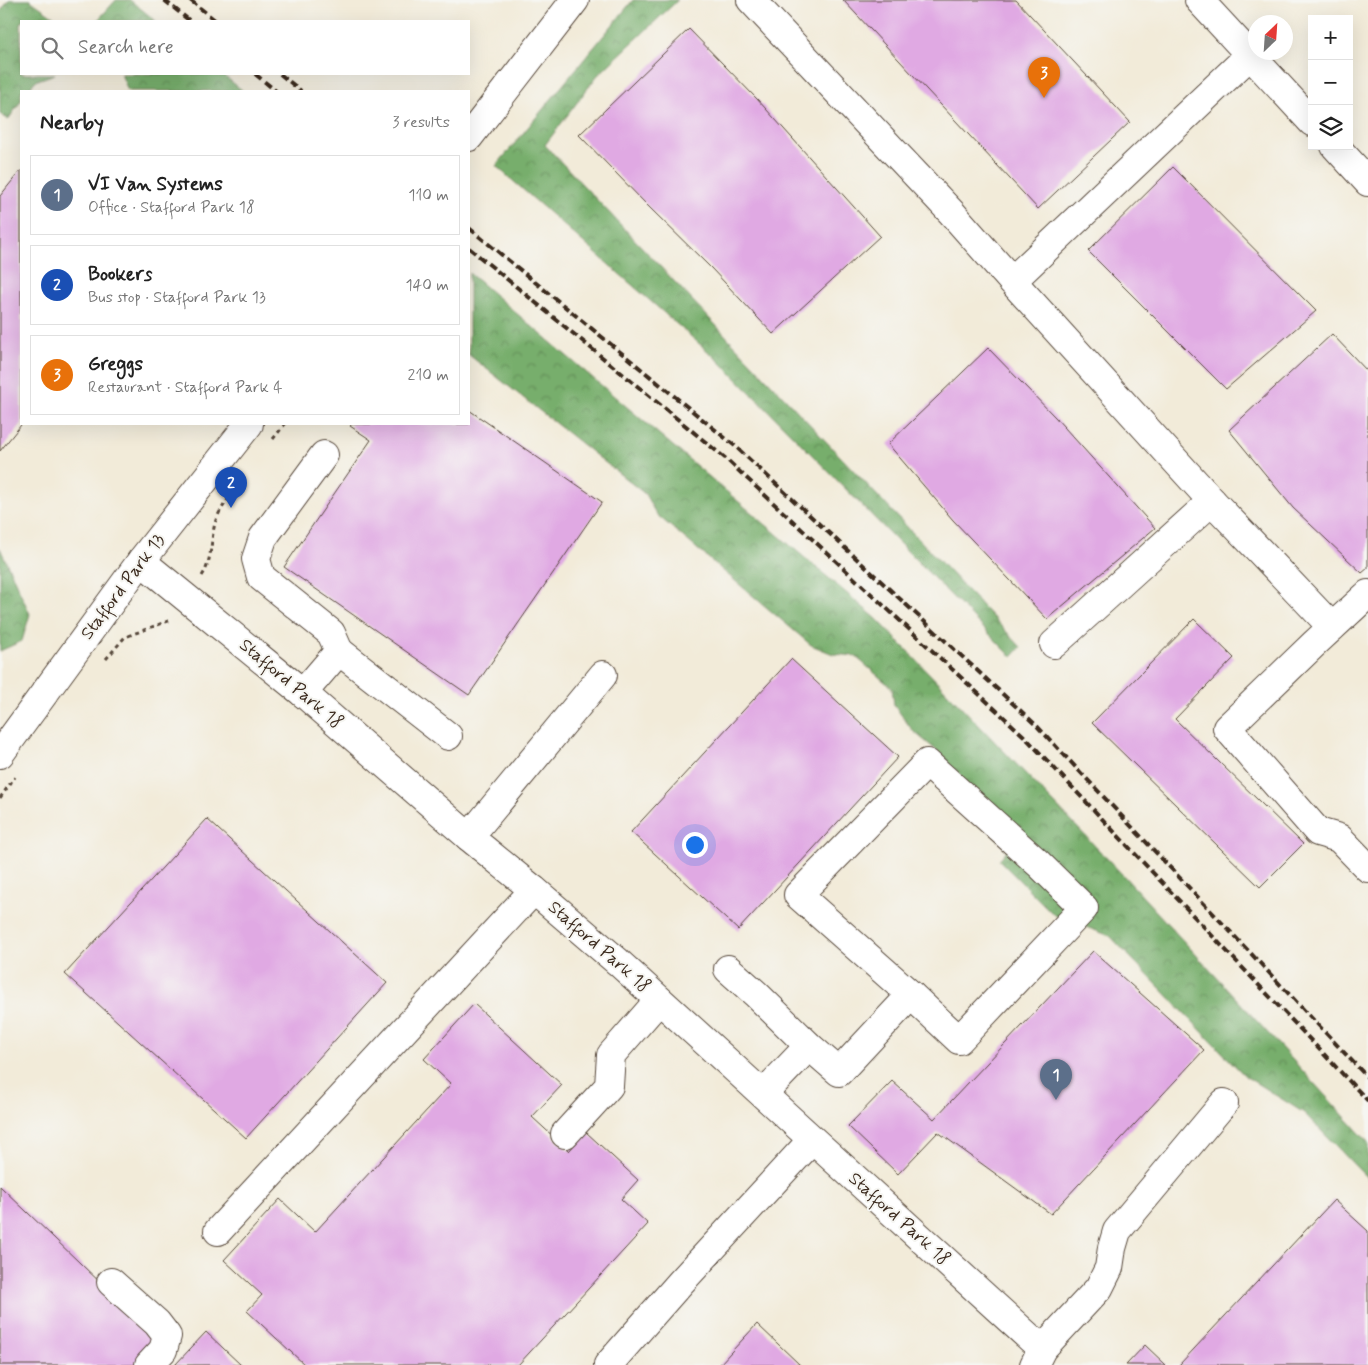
<!DOCTYPE html>
<html lang="en">
<head>
<meta charset="utf-8">
<style>
	:root { --surface:#fff; --page:#f2f2f2; --text:#222; --muted:#767676; --line:#e0e0e0; --accent:#0f766e }
	body { margin:0; font-family:Mynerve,sans-serif; background:var(--page); color:var(--text) }
	.controls { position:absolute; right:15px; top:15px; display:grid; overflow:hidden; border-radius:0px; box-shadow:0 5px 20px #0002 }
	.controls button { width:45px; height:45px; display:grid; place-items:center; padding:0; border:0; border-bottom:1px solid var(--line); background:var(--surface); color:var(--text); font:25px sans-serif }
	.compass { position:absolute; left:1248px; top:15px; width:45px; height:45px; border-radius:50%; background:var(--surface); box-shadow:0 5px 20px #0002; rotate:25deg }
	.you { position:absolute; left:694px; top:844px; width:18px; height:18px; margin:-12px; border:4px solid #fff; border-radius:50%; background:#1a73e8; box-shadow:0 0 0 8px #1a73e833 }
	.badge { display:grid; place-items:center; width:32px; height:32px; border-radius:50%; background:var(--accent); color:#fff; font-size:16px; font-weight:700 }
	.pin { position:absolute; translate:-50% -41px; filter:drop-shadow(0 1px 2px #0008) }
	.pin::after { content:''; position:absolute; top:26px; width:18px; height:15px; background:inherit; clip-path:polygon(0 0,100% 0,50% 100%) }
	.list { margin:0; padding:0; list-style:none }
	h2 { display:flex; justify-content:space-between; align-items:center; height:65px; margin:0; padding:0 20px; font-size:21px }
	h2 small { font-size:16px; font-weight:400; color:var(--muted) }
	.list li { display:grid; grid-template-columns:32px 1fr auto; gap:15px; align-items:center; box-sizing:border-box; height:80px; margin:0 10px 10px; padding:0 10px; border:1px solid var(--line); border-radius:0px }
	.list b { display:block; font-size:19px; white-space:nowrap }
	.list p { margin:0; font-size:16px; white-space:nowrap; color:var(--muted) }
	.list em { font-size:16px; font-style:normal; color:var(--muted) }
	.icon { flex:none; width:28px; height:28px; fill:none; stroke:currentColor; stroke-width:2; stroke-linecap:round; stroke-linejoin:round }
	.map { position:relative; flex:none; width:1368px; height:1365px; overflow:hidden }
	.search { position:absolute; background:var(--surface); box-shadow:0 5px 20px #0002; left:20px; top:20px; width:450px; height:55px; display:flex; align-items:center; gap:12px; box-sizing:border-box; padding:0 18px; border-radius:0px; color:var(--muted); font-size:19px }
	.panel { position:absolute; background:var(--surface); box-shadow:0 5px 20px #0002; left:20px; top:90px; width:450px; height:335px; border-radius:0px }
	.map>svg:first-child { display:block }
	.forest { fill:url(#forest-crowns); stroke:#596c45 }
	.building { fill:#e0a9e3 }
	.lines { fill:none; stroke-linecap:round; stroke-linejoin:round }
	.minor-casing { stroke:#56473a; stroke-width:30 }
	.path { stroke:#56473a; stroke-width:3; stroke-dasharray:4 4; stroke-linecap:butt }
	.minor { stroke:#fff; stroke-width:28 }
	.rail { stroke:#3b2a1e; stroke-width:4; stroke-dasharray:8 4; stroke-linecap:butt }
	.labels { text-anchor:middle; dominant-baseline:central; stroke-width:4; stroke-linejoin:round; paint-order:stroke }
	.street-label { font-size:18px; fill:#3b2a1e; stroke:#f6f6f2 }
</style>
</head>
<body>
<div class="map">
<svg width="1368" height="1365" viewBox="0 0 1368 1365">
	<defs>
		<pattern id="forest-crowns" width="20" height="18" patternUnits="userSpaceOnUse" patternTransform="scale(1.25)"><rect width="20" height="18" fill="#77ae6c"/><path d="M2 6a3 3 0 1 1 6 0M12 15a3 3 0 1 1 6 0" fill="none" stroke="#638e58"/></pattern>
	</defs>
	<rect width="100%" height="100%" fill="#f6f6f2"/>
	<filter id="ink" filterUnits="userSpaceOnUse"><feTurbulence type="fractalNoise" baseFrequency=".02" numOctaves="2"/><feDisplacementMap in="SourceGraphic" scale="10" xChannelSelector="R" yChannelSelector="G"/><feConvolveMatrix kernelMatrix="1 2 1 2 8 2 1 2 1" color-interpolation-filters="sRGB"/></filter>
	<filter id="wash" filterUnits="userSpaceOnUse"><feTurbulence type="fractalNoise" baseFrequency=".0096" numOctaves="4" result="noise"/><feDisplacementMap in="SourceGraphic" scale="20" xChannelSelector="R" yChannelSelector="G"/><feGaussianBlur stdDeviation="1.12" result="paint"/><feColorMatrix in="noise" values="0 0 0 0 0 0 0 0 0 0 0 0 0 0 0 0 0 1.4 0 .05"/><feComposite in="paint" operator="in"/></filter>
	<g filter="url(#wash)">
		<rect width="100%" height="100%" fill="#f2ebd9"/>
		<g class="forest">
			<path d="M9,0H30L60,21H21V74H55L35,81L28,91H21V101L8,120L0,114V12Z"/>
			<path d="M116,0H130L156,21H97Z"/>
			<path d="M633,0H678L597,76L545,145L1021,647L1012,657L719,361L496,166Z"/>
			<path d="M121,74H222L243,91H128Z"/>
			<path d="M469,273L877,619L1121,873L1368,1142V1179L1304,1113L1245,1076L1110,936L1054,915L999,860L1008,849L957,798L942,755L913,731L894,705L892,688L855,656L833,654L811,645L656,514L645,494L469,355Z"/>
			<path d="M0,548L30,614L22,641L0,651Z"/>
		</g>
		<g id="blocks">
			<g class="building">
				<path d="M843,0H1016L1130,122L1038,209Z"/>
				<path d="M689,29L757,99L880,236L773,334L711,268L647,205L579,135Z"/>
				<path d="M1173,167L1316,311L1226,389L1088,251Z"/>
				<path d="M21,170V425L0,451V196Z"/>
				<path d="M1332,334L1368,372V568L1362,573L1293,508L1229,430Z"/>
				<path d="M988,348L1055,417L1155,528L1047,619L953,520L888,444Z"/>
				<path d="M469,410L602,502L469,695L284,567L371,440L350,426L352,424H469Z"/>
				<path d="M1194,619L1234,658L1175,719L1303,844L1260,887L1092,723Z"/>
				<path d="M791,659L898,757L738,930L631,832Z"/>
				<path d="M207,819L387,983L246,1138L65,974Z"/>
				<path d="M1093,951L1204,1050L1051,1214L938,1132L898,1174L848,1126L892,1081L934,1119Z"/>
				<path d="M474,1004L562,1085L532,1117L569,1151L586,1132L638,1180L621,1199L648,1224L518,1365H305L247,1311L262,1295L224,1260L280,1199L315,1232L451,1084L424,1059Z"/>
				<path d="M0,1186L160,1340L135,1365H0Z"/>
				<path d="M1334,1200L1368,1231V1365H1179Z"/>
				<path d="M757,1324L800,1365H719Z"/>
				<path d="M206,1332L241,1365H175Z"/>
				<path d="M1145,1345L1166,1365H1126Z"/>
			</g>
		</g>
	</g>
	<g filter="url(#ink)">
		<use href="#blocks" fill-opacity="0" stroke="#56473a" stroke-width="1"/>
		<g class="lines">
			<g class="minor-casing">
				<g id="minor">
					<path d="M751,0L952,213L1012,281L1212,501L1332,627"/>
					<path d="M1199,0L1312,122"/>
					<path d="M469,137L575,0"/>
					<path d="M1335,146L1368,182"/>
					<path d="M1012,281L1250,55"/>
					<path d="M141,561L303,693L469,837L534,890L618,962L1042,1349"/>
					<path d="M1368,594L1314,644L1227,728L1318,832L1339,838L1368,868"/>
					<path d="M1054,644L1212,501"/>
					<path d="M339,651L448,736"/>
					<path d="M303,693L339,651L331,633L261,577L256,559L263,538L324,455"/>
					<path d="M0,754L141,561L249,424"/>
					<path d="M927,763L1039,864L1084,908L959,1040L911,995L798,895Z"/>
					<path d="M469,837L603,675"/>
					<path d="M728,969L756,994L809,1046"/>
					<path d="M763,1094L809,1046L839,1072L911,995"/>
					<path d="M565,1134L609,1086L611,1055L659,1000"/>
					<path d="M218,1231L534,890"/>
					<path d="M111,1282L157,1323L167,1336L163,1350L149,1365"/>
					<path d="M608,1365L681,1282L812,1140"/>
					<path d="M1034,1365L1042,1349L1099,1288L1109,1268L1112,1248L1117,1231L1224,1103"/>
				</g>
			</g>
			<g class="path">
				<path d="M273,439L285,424"/>
				<path d="M202,576C213,560 210,538 216,520C220,509 232,494 239,484"/>
				<path d="M106,659L125,637L171,620"/>
				<path d="M0,798L15,777"/>
			</g>
			<use href="#minor" class="minor"/>
			<g class="rail">
				<path d="M164,0L190,21"/>
				<path d="M190,0L216,21"/>
				<path d="M255,74L276,91"/>
				<path d="M280,74L301,91"/>
				<path d="M469,228L735,446L1036,725L1368,1078"/>
				<path d="M469,248L725,458L1024,736L1368,1101"/>
			</g>
		</g>
	</g>
	<g class="labels">
		<g class="street-label">
			<text transform="translate(123 587) rotate(-53)">Stafford Park 13</text>
			<text transform="translate(291 684) rotate(40)">Stafford Park 18</text>
			<text transform="translate(599 947) rotate(41)">Stafford Park 18</text>
			<text transform="translate(899 1219) rotate(42)">Stafford Park 18</text>
		</g>
	</g>
</svg>
<div class="controls">
<button>+</button>
<button>−</button>
<button><svg class="icon" aria-label="layers" viewBox="0 0 24 24"><path d="M12 4l9 5-9 5-9-5zM3 14l9 5 9-5"/></svg></button>
</div>
<svg class="compass" viewBox="-18 -18 36 36"><path d="M0-13l5 13h-10z" fill="#e53935"/><path d="M0 13l5-13h-10z" fill="#767676"/></svg>
<div class="you"></div>
<div class="pin badge" style="left:1056px;top:1100px;background:#5c6f8a">1</div>
<div class="pin badge" style="left:231px;top:508px;background:#1a4fb4">2</div>
<div class="pin badge" style="left:1044px;top:98px;background:#e8710a">3</div>
<div class="search"><svg class="icon" aria-label="search" viewBox="0 0 24 24"><circle cx="10" cy="10" r="6"/><path d="M15 15l6 6"/></svg>Search here</div>
<section class="panel">
<h2>Nearby<small>3 results</small></h2>
<ul class="list">
<li><span class="badge" style="background:#5c6f8a">1</span><div><b>VI Van Systems</b><p>Office · Stafford Park 18</p></div><em>110 m</em></li>
<li><span class="badge" style="background:#1a4fb4">2</span><div><b>Bookers</b><p>Bus stop · Stafford Park 13</p></div><em>140 m</em></li>
<li><span class="badge" style="background:#e8710a">3</span><div><b>Greggs</b><p>Restaurant · Stafford Park 4</p></div><em>210 m</em></li>
</ul>
</section>
</div>
</body>
</html>
